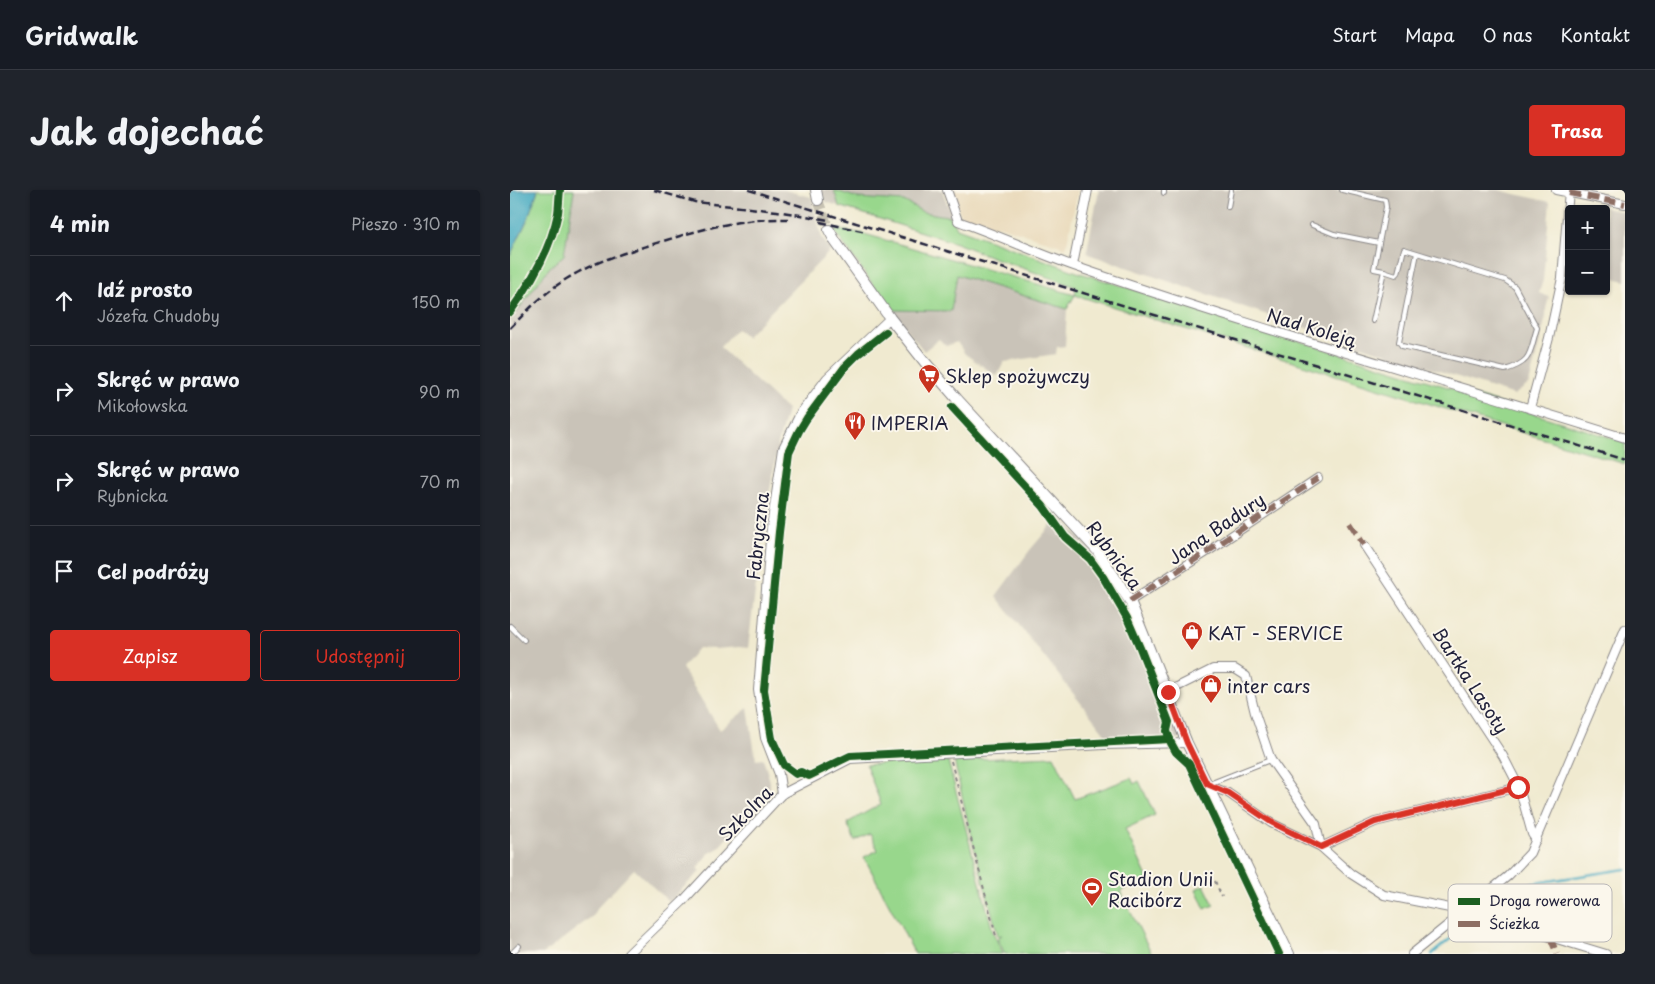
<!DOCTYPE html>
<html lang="pl">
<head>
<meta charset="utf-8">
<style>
	:root { --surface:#171b24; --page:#20242c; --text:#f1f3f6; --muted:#9ea1a6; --line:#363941; --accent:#d93025 }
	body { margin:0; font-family:"Playpen Sans",sans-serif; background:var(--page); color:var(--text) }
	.controls { position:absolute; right:15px; top:15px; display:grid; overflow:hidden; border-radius:5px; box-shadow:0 1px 4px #0004 }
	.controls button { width:45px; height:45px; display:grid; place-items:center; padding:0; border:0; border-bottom:1px solid var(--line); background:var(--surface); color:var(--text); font:25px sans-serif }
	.stop { position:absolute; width:15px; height:15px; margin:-11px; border:4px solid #d93025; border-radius:50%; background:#fff }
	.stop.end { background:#d93025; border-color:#fff; box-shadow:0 1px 5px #0008 }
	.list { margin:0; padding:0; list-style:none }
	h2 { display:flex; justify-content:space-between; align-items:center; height:65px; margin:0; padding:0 20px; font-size:21px }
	h2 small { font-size:16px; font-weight:400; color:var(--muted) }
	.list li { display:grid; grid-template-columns:32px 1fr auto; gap:15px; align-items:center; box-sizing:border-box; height:90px; padding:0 20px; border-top:1px solid var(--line) }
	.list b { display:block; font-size:19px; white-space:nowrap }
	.list p { margin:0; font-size:16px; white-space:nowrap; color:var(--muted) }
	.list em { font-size:16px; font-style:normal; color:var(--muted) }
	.actions { display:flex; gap:10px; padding:15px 20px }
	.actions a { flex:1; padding:11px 0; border:1px solid var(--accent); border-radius:5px; text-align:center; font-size:18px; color:var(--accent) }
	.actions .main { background:var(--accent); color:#fff }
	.icon { flex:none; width:28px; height:28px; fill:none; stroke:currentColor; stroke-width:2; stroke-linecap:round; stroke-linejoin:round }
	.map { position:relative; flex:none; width:1115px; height:764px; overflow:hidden; border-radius:5px }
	header { display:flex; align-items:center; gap:30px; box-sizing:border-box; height:70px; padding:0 25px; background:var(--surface); border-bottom:1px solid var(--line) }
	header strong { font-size:24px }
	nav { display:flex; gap:28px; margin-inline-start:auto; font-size:18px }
	.intro { display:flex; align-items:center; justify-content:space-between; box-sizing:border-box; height:120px; padding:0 30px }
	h1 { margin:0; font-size:35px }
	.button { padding:12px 22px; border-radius:5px; background:var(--accent); color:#fff; font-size:18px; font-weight:700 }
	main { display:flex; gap:30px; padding:0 30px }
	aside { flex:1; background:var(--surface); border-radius:5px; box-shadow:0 1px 4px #0004 }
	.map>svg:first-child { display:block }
	.built { fill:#e9d9ba }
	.industrial { fill:#c9c3b8 }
	.green { fill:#98d78c; stroke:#5d7c64 }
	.water { fill:#40a8c0; stroke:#31657e }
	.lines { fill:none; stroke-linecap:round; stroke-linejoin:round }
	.stream { stroke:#40a8c0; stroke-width:2.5 }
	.tertiary-tunnel { stroke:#c7c2b2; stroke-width:10; stroke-dasharray:10 5; stroke-linecap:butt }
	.service-casing { stroke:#898686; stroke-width:6 }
	.minor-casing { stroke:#898686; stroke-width:10 }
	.tertiary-casing { stroke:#898686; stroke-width:12 }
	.path { stroke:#898686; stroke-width:2; stroke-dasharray:4 4; stroke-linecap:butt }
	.service { stroke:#fff; stroke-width:4 }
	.minor { stroke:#fff; stroke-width:8 }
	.tertiary { stroke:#fff; stroke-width:10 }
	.rail { stroke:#22223b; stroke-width:2.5; stroke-dasharray:8 4; stroke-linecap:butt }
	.quiet { stroke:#8d6e63; stroke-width:6; stroke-dasharray:12 6; stroke-linecap:butt }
	.cycleway-casing { stroke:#fbf7ec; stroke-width:11 }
	.cycleway { stroke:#1b5e20; stroke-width:8 }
	.route { stroke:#d93025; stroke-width:6 }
	.labels { text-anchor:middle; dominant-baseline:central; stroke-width:4; stroke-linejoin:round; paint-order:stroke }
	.street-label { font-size:18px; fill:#22223b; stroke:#fbf7ec }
	.poi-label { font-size:18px; fill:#22223b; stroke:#fbf7ec; text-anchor:start }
	.key { fill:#fbf7ec; stroke:#bab7b7; stroke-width:1 }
	.key-label { font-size:14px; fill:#22223b }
</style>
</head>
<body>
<header>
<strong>Gridwalk</strong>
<nav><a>Start</a><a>Mapa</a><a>O nas</a><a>Kontakt</a></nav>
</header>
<div class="intro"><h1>Jak dojechać</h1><a class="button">Trasa</a></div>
<main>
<aside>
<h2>4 min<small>Pieszo · 310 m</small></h2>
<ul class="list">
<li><svg class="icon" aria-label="ahead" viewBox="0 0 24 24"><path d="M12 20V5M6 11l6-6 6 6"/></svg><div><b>Idź prosto</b><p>Józefa Chudoby</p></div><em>150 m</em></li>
<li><svg class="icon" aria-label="right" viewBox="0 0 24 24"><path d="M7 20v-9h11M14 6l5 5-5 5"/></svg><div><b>Skręć w prawo</b><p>Mikołowska</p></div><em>90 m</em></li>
<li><svg class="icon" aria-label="right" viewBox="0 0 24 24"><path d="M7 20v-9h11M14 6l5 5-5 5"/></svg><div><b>Skręć w prawo</b><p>Rybnicka</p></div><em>70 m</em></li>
<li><svg class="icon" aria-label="arrive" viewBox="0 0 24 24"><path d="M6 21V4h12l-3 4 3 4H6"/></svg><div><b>Cel podróży</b></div></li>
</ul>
<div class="actions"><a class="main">Zapisz</a><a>Udostępnij</a></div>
</aside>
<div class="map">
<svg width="1115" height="764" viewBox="0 0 1115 764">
	<rect width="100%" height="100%" fill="#fbf7ec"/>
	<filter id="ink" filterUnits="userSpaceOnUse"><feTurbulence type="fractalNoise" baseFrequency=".02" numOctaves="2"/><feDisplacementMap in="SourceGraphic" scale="10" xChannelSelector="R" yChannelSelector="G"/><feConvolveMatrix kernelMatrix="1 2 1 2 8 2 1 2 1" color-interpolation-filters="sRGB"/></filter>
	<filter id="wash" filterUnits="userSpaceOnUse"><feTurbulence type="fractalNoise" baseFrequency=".0096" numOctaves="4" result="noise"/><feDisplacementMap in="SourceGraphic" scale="20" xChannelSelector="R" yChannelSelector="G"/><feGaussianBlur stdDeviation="1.12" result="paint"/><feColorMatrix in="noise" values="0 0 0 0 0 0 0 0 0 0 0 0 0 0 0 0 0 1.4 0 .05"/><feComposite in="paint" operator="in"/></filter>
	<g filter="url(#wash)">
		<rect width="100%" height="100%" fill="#f0ead0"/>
		<path class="built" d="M441,0H568L556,58L488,35L480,39L452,28Z"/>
		<g class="industrial">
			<path d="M64,0H274L301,7L312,48L321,60L236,147L227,139L210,157L277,220L268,254L252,345L238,458L229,457L205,459L188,458L172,478L210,540L238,518L246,570L253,569L260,591V600L207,659L198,664L187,678L190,681L159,712L124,679L87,718L84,725L33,764H0V130L39,78L54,65Z"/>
			<path d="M312,0H432L442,27L447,53L316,12Z"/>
			<path d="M589,0H988L1040,12L1033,90L1029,103L1039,107L1036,118V126L1019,194L1004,205L790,136L578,64L577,60Z"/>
			<path d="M1079,15L1115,22V91L1096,86V19H1069Z"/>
			<path d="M446,85L557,119L555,156L547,157L546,164L494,172L487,186L455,164L447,152L436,156L429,149L414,161L381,120L441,121Z"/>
			<path d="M549,326L585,364L618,413L671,549L600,550L486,406L520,360Z"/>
		</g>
		<g class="green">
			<path d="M28,0H64L54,65L40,77L0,130V66L17,31Z"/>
			<path d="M324,0L348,8L394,11L413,22L442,27L447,38L567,82L1115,252V274L565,105L557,119L447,85L441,121L381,120L323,39L351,43L565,105L566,97L487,69L446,53L329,16Z"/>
			<path d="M544,566L565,609L621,588L624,594L629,591L645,625L615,639L638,689L610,701L642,764H495L487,748L492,745L488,746L460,642L444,570Z"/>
			<path d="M396,571H438L483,742L493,764H405L354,667L368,660L360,644L345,651L337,633L371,614L356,575Z"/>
			<path d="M694,695L704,715L695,719L686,699Z"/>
		</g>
		<path class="water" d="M0,0H28L17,30L0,66Z"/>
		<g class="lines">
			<g class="stream">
				<path d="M1019,694L1115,679"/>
				<path d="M973,721L1006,695"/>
				<path d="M922,764L963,730"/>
			</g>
		</g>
	</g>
	<g filter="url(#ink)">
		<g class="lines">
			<path class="tertiary-tunnel" d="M308,10L319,40"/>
			<g class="service-casing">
				<g id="service">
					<path d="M654,3V0"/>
					<path d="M718,17L721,0"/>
					<path d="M802,35L824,44L869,53L876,17L875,10L832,0"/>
					<path d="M874,81L886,85L888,83L894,59L995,90L1005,97L1027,138C1019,163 1023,172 995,180L892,156L889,152L907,63"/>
					<path d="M863,131L874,81L864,79L869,53"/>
					<path d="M0,436L14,450"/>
					<path d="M699,594L760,570"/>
					<path d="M1,764L9,756"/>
				</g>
			</g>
			<g class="minor-casing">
				<g id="minor">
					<path d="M437,0L448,31C487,45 525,62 564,76C746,139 932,190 1115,248"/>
					<path d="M1046,0L1115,14"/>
					<path d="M563,75L578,0"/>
					<path d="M1020,218L1039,148L1052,88L1059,0"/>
					<path d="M854,355L993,566L1009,597L1022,644L1026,650"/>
					<path d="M620,411L700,360L808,288"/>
					<path d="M657,502L703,479H725L736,486L745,523L761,570L806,634L811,657L865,632L1009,597"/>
					<path d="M697,595L718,603L761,633L811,657L841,684L874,705L955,721L1096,764"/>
					<path d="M272,604L269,584L255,548L248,500L261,337L273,258L290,224L317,188L380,128"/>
					<path d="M118,764L172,712L272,604L340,569L594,555L677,553"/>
					<path d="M902,764L998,686L1020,663L1115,439"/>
				</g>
			</g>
			<g class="tertiary-casing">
				<g id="tertiary">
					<path d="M306,0L308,10"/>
					<path d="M319,40L325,51L380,128L414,171L447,209L587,360L620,411L677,553L779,764"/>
				</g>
			</g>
			<g class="path">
				<path d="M441,571L486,746"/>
				<path d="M705,691L712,707"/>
			</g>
			<use href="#service" class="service"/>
			<use href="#minor" class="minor"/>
			<use href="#tertiary" class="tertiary"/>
			<g class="rail">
				<path d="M144,0L185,12L267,21L319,30"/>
				<path d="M239,0L1115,270"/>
				<path d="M310,32L356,42"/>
				<path d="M0,138C18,120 36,101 58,88C86,71 116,62 147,53C192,39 229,28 278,29"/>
			</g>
			<g class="quiet">
				<path d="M1059,3L1115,14"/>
				<path d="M840,333L854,355"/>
				<path d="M620,411L700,360L808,288"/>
				<path d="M1040,747L1047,764"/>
			</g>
			<g class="cycleway-casing">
				<g id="cycleway">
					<path d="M0,122C21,93 41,58 48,23C49,16 49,8 50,0"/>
					<path d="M376,142L348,164L335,177L297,228L289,241L279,262L269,342L254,500L262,549L274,575L286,584L291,582L299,586L340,566L660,549"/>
					<path d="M442,217L533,316L555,347L580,369L593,387L617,428L630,458L659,532L657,541L661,553L666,562L679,574L769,764"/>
				</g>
			</g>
			<use href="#cycleway" class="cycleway"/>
		</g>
	</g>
	<g class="lines" filter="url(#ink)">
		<path class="route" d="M658,502L677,553L697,594L718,603L761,632L811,657L865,632L1008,597"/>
	</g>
	<defs>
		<g id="supermarket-pin" transform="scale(1.125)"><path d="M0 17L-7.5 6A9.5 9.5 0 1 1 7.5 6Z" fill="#c8321e" stroke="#fbf7ec"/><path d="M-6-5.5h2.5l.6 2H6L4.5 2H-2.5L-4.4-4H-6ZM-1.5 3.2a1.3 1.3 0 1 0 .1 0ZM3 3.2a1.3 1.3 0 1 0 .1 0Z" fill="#fff"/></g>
		<g id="restaurant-pin" transform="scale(1.125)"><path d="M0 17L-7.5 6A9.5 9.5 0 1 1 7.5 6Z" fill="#c8321e" stroke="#fbf7ec"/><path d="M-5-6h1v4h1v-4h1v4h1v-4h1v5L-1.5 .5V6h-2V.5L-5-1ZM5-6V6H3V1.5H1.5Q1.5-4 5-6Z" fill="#fff"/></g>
		<g id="shop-pin" transform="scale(1.125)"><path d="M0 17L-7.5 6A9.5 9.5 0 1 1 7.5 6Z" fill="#c8321e" stroke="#fbf7ec"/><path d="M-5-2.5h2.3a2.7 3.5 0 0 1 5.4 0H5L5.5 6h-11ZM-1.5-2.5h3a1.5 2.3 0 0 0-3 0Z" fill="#fff"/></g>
		<g id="stadium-pin" transform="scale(1.125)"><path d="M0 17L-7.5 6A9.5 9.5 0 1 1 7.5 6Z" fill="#c8321e" stroke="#fbf7ec"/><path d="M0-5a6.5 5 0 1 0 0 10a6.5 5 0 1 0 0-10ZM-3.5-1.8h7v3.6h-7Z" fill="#fff"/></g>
	</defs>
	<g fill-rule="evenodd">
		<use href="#supermarket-pin" x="419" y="185"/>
		<use href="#restaurant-pin" x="345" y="232"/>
		<use href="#shop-pin" x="682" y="442"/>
		<use href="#shop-pin" x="701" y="495"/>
		<use href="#stadium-pin" x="582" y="698"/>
	</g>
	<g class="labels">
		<g class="street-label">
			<text transform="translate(802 137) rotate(17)">Nad Koleją</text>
			<text transform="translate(706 338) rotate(-34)">Jana Badury</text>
			<text transform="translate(247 346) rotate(-84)">Fabryczna</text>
			<text transform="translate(605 365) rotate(54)">Rybnicka</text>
			<text transform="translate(961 490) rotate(57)">Bartka Lasoty</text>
			<text transform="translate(235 623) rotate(-46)">Szkolna</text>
		</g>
		<g class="poi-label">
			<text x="435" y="185">Sklep spożywczy</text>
			<text x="361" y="232">IMPERIA</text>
			<text x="698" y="442">KAT - SERVICE</text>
			<text x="717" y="495">inter cars</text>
			<text x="598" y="688">Stadion Unii<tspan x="598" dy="21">Racibórz</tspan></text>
		</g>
	</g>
	<rect x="938" y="694" width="164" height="58" rx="8" class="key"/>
	<rect x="948" y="708" width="22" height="7" fill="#1b5e20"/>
	<rect x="948" y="731" width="22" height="6" fill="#8d6e63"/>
	<g class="key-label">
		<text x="979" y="716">Droga rowerowa</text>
		<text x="979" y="739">Ścieżka</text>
	</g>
</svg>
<div class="controls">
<button>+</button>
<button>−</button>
</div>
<div class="stop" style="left:1008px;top:597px"></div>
<div class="stop end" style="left:658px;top:502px"></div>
</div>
</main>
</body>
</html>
